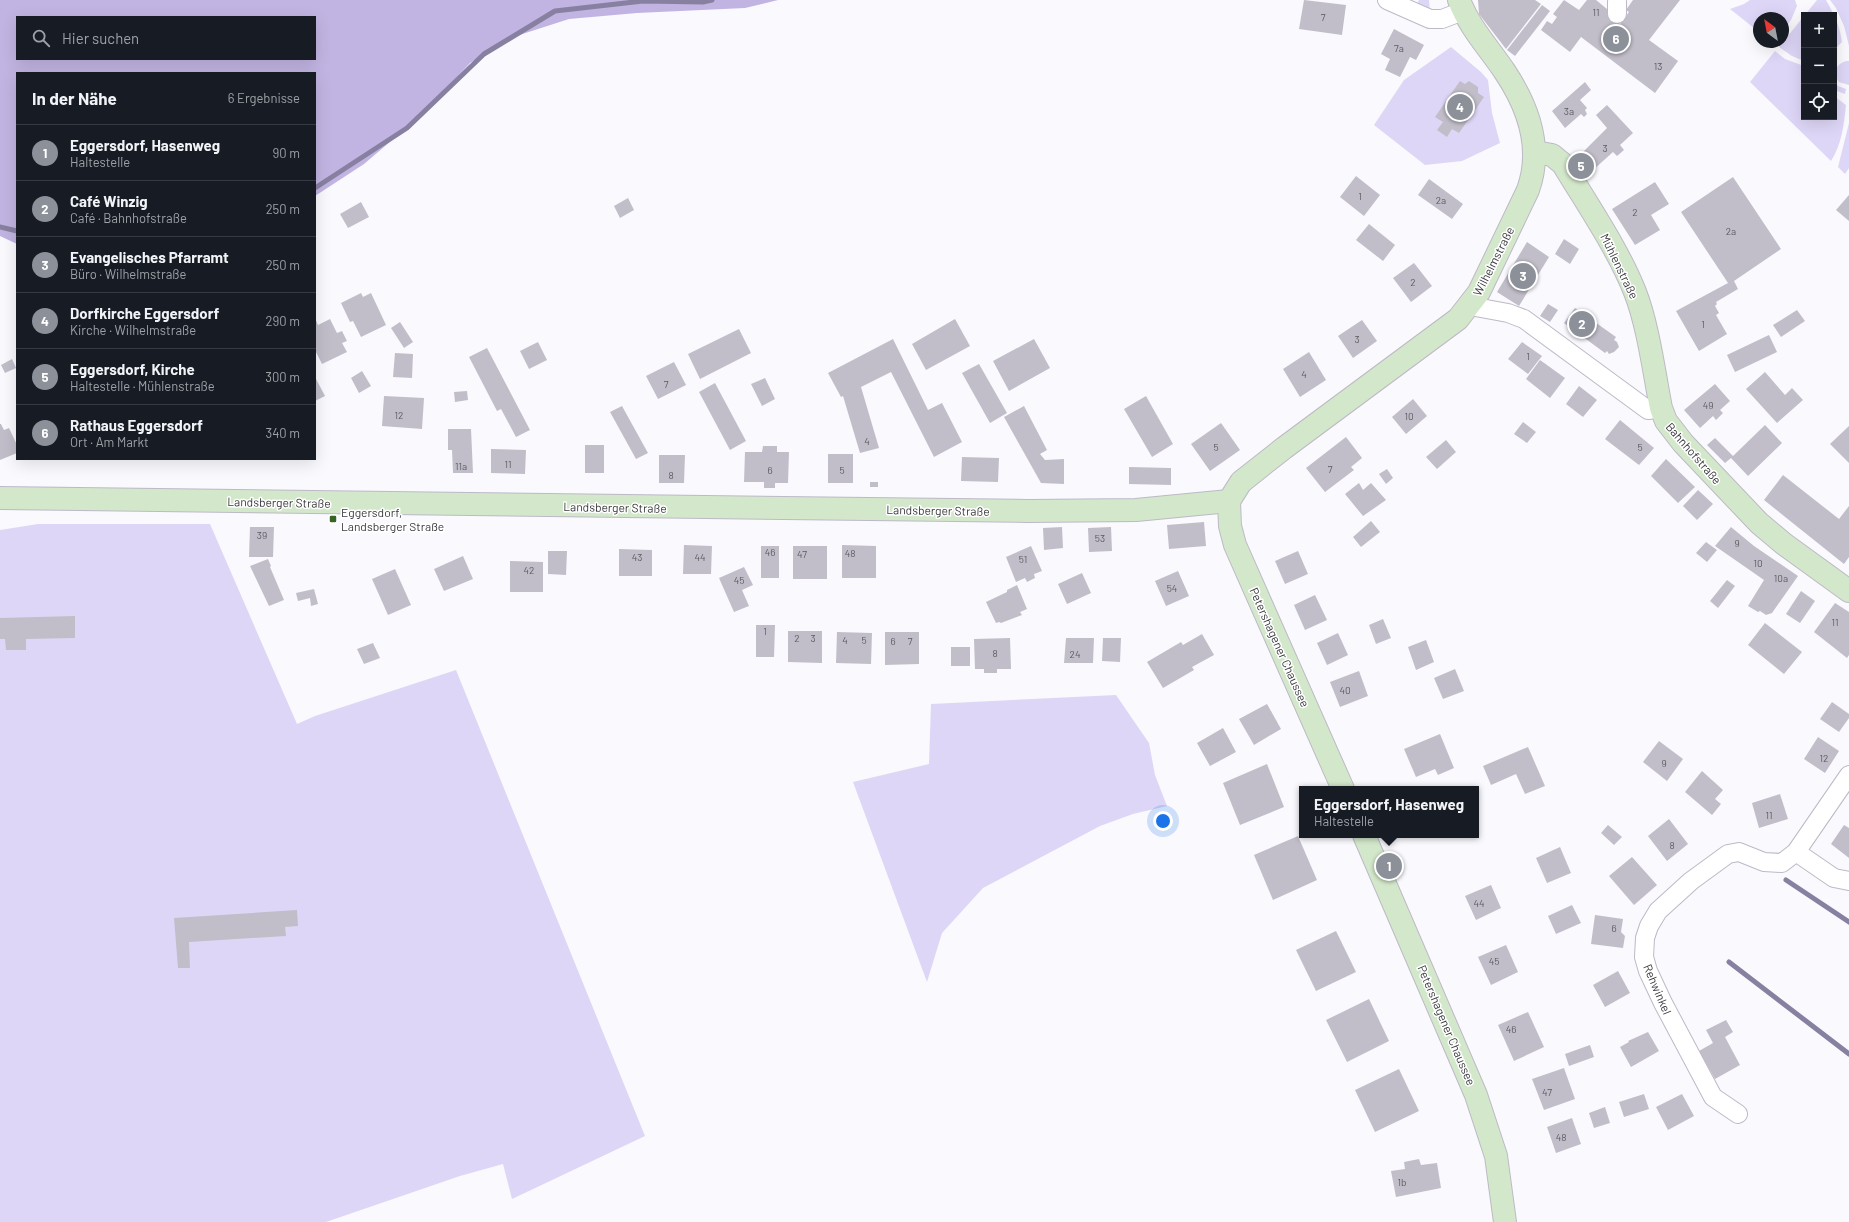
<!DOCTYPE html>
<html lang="de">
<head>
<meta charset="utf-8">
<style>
	:root { --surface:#171b24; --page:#20242c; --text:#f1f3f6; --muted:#9ea1a6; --line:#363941; --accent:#8c9099 }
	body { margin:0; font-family:Barlow,sans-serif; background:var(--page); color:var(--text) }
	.controls { position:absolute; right:12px; top:12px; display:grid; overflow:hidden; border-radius:0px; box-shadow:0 4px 16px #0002 }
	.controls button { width:36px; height:36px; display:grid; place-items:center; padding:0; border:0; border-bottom:1px solid var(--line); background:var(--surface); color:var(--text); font:20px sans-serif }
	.compass { position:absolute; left:1753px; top:12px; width:36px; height:36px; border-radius:50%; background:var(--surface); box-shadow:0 4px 16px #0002; rotate:328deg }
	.you { position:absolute; left:1163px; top:821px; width:14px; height:14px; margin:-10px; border:3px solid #fff; border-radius:50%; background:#1a73e8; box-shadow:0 0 0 6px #1a73e833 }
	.badge { display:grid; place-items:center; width:26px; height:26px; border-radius:50%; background:var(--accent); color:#fff; font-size:13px; font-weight:700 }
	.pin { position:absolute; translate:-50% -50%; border:2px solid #fff; box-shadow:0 1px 4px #0006 }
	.popup { position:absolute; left:1299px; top:786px; width:180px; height:52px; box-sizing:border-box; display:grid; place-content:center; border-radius:0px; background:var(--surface); filter:drop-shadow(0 1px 3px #0005); font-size:13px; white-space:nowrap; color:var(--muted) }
	.popup b { font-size:15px; color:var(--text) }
	.popup::after { content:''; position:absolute; left:50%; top:100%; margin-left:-8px; border:8px solid transparent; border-top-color:var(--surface) }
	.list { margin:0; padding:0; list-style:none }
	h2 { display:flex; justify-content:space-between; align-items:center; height:52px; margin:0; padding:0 16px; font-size:17px }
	h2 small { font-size:13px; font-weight:400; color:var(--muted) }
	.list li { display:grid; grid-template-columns:26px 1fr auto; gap:12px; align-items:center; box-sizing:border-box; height:56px; padding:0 16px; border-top:1px solid var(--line) }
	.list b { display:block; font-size:15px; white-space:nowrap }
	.list p { margin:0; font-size:13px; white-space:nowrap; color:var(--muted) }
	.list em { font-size:13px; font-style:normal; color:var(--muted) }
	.icon { flex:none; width:22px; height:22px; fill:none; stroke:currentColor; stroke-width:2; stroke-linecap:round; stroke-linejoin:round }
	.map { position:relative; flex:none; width:1849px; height:1222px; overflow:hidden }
	.search { position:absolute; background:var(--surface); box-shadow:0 4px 16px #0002; left:16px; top:16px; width:300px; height:44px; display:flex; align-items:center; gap:10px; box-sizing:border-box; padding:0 14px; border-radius:0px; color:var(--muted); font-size:15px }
	.panel { position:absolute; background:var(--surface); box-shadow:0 4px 16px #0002; left:16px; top:72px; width:300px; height:388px; border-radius:0px }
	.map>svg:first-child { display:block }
	.green { fill:#ded6f6 }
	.forest { fill:#c1b4e2; fill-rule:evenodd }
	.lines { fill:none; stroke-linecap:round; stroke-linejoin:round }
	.stream { stroke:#8880a1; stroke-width:5 }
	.building { fill:#c1beca }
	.street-casing { stroke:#bdb9c6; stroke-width:20 }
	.secondary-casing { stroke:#bdb9c6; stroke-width:24 }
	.street { stroke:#fff; stroke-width:18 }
	.secondary { stroke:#d3e8ca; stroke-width:22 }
	.poi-dot { fill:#386524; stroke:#fff; stroke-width:1.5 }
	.labels { text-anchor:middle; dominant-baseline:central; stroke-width:3; stroke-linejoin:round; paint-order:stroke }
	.number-label { font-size:10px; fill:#5c5a61 }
	.street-label { font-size:12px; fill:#3a393e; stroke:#fff }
	.poi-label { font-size:12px; fill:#3a393e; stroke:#fff; text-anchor:start }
</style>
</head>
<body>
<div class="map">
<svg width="1849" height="1222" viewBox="0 0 1849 1222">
	<rect width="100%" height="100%" fill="#faf9fe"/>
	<g class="green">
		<path d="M1419,0H1429L1430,12L1416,6Z"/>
		<path d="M1750,0H1795L1797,6L1791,20L1783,31V18H1759V32L1730,9L1744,4Z"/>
		<path d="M1817,0H1826C1834,14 1840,26 1842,42L1835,49L1834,15H1805Z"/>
		<path d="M1830,0H1849V46L1844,26L1836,8Z"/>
		<path d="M1804,16V61L1792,56L1779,47Z"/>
		<path d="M1451,47L1481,72L1488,80L1492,113L1500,143L1462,161L1425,165L1374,125L1404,80Z"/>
		<path d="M1775,51L1785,59L1804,66V117H1834V96L1846,105C1844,124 1842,144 1831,161L1750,82Z"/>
		<path d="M1846,61H1849V85L1839,82C1832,73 1836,64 1846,61Z"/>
		<path d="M1834,83L1838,86L1846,89L1845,94L1834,90Z"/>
		<path d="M1849,123V168L1845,174L1838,167Z"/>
		<path d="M38,524H210L297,724L315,716L456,670L645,1136L512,1199L503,1164L460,1176L326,1222H0V530Z"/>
		<path d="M1116,695L1149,743L1155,775L1167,806L1133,814L1100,826L983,888L942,933L927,982L853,782L929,764L931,704Z"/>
	</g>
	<path class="forest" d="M0,0H778L745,8L637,13L569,19L510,38L470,63L418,118L364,164L315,196V73H17V244L0,236ZM17,17H315V59H17Z"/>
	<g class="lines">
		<g class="stream">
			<path d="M315,188L407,128L484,54L555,11L643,1L703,2L712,0"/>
			<path d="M0,227L17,231"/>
			<path d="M1786,880L1849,922"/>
			<path d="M1729,962L1849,1054"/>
		</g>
	</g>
	<g class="building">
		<path d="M1304,0L1346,5L1342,35L1299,29Z"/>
		<path d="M1478,0H1535L1541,4L1506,49L1479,14Z"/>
		<path d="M1564,0L1579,10L1587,0H1596L1613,14L1610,17L1620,24L1629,12L1626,10L1633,0H1680L1649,40L1678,61L1655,93L1581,37L1570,52L1541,30L1547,21L1552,24L1557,17L1553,14Z"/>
		<path d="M1542,5L1550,11L1515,56L1507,50Z"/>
		<path d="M1394,29L1424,45L1416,60L1410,57L1400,77L1385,70L1390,59L1381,54Z"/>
		<path d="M1460,81L1465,84L1469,81L1478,87V93L1484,97L1459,133L1452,129L1447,137L1437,130L1443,122L1435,117Z"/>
		<path d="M1585,82L1591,90L1580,100L1587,108L1585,110L1587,114L1584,117L1581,114L1565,128L1552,111Z"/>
		<path d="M1607,105L1633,133L1620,145L1624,150L1617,156L1613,152L1593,170L1583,152L1607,128L1596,115Z"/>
		<path d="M1356,176L1380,195L1364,216L1340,197Z"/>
		<path d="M1733,177L1781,249L1734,281L1738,289L1716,302L1717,304L1715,306L1719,313L1716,315L1727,334L1699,351L1676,311L1728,283L1681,212Z"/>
		<path d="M1429,179L1463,204L1452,219L1418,195Z"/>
		<path d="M1655,182L1669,204L1651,215L1660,230L1635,245L1612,209Z"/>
		<path d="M1849,195V221L1836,210Z"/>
		<path d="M628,198L634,210L620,218L614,206Z"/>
		<path d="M361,202L369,217L348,228L340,214Z"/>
		<path d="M1369,224L1395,245L1383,261L1356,240Z"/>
		<path d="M1564,239L1579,249L1570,264L1555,254Z"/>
		<path d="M1527,242L1549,257L1519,306L1497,292Z"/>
		<path d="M1414,263L1432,286L1411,302L1393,278Z"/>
		<path d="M361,293L363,297L371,293L386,325L361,337L353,321L350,322L341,303Z"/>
		<path d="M1548,304L1558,310L1550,322L1540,316Z"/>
		<path d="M1575,308L1616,337L1614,340L1617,342L1619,347L1614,352L1609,354L1607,351L1605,353L1564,323Z"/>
		<path d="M1797,310L1805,321L1781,337L1773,325Z"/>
		<path d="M315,318L318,325L330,319L337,333L342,331L347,341L342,343L347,352L322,364L315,350Z"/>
		<path d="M955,319L970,346L926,370L912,344Z"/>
		<path d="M1362,320L1377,341L1353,358L1338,336Z"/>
		<path d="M400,322L413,342L404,348L391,328Z"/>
		<path d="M739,329L751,353L700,379L688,354Z"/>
		<path d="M1769,335L1777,352L1735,372L1727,355Z"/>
		<path d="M893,339L928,410L942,403L962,442L934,457L891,372L861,387L879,448L860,453L843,396L841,397L828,373Z"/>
		<path d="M1034,339L1050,368L1009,391L993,361Z"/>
		<path d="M538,342L547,360L529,369L520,351Z"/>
		<path d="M1522,342L1542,356L1528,374L1508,359Z"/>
		<path d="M487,348L530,430L516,437L501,409L497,411L469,357Z"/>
		<path d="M1309,352L1326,380L1300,397L1283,369Z"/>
		<path d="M395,353L413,354L412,378L393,377Z"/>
		<path d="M12,359L16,368L5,373L1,365Z"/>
		<path d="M1540,360L1565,378L1550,398L1526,379Z"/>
		<path d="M674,362L686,385L658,399L646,376Z"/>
		<path d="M979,364L1007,413L990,423L962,373Z"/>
		<path d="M362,371L371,386L359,393L351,378Z"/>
		<path d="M1765,372L1785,395L1792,388L1803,400L1777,423L1746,389Z"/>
		<path d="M315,377L325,396L315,401Z"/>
		<path d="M765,378L775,399L762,406L751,384Z"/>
		<path d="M715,383L746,441L730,450L699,392Z"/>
		<path d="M1715,384L1730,401L1720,410L1723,413L1716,420L1713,416L1700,428L1684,410Z"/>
		<path d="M1579,386L1597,400L1583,417L1566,404Z"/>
		<path d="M467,391L468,400L455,402L454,392Z"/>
		<path d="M384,396L424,398L422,429L382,426Z"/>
		<path d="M1146,396L1173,444L1152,457L1124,409Z"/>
		<path d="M1413,399L1427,416L1406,434L1392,417Z"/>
		<path d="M622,406L648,453L636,459L610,412Z"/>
		<path d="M1024,406L1047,450L1040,454L1045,460L1064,459V484L1041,483L1004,417Z"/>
		<path d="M1620,420L1654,448L1639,465L1605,439Z"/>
		<path d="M1523,422L1536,432L1527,443L1514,434Z"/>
		<path d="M1221,423L1240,450L1210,471L1191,444Z"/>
		<path d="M0,424H1L4,430L9,428L17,445V453L0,460Z"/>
		<path d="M1765,425L1782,443L1748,476L1731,458L1725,463L1707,445L1715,438L1733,456Z"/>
		<path d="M1849,426V463L1830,444Z"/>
		<path d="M448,429H471L473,473H453L452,450H448Z"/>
		<path d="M1346,437L1362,458L1351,467L1354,470L1325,492L1306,468Z"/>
		<path d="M1446,440L1456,452L1437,469L1426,457Z"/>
		<rect x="585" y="445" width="19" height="28"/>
		<path d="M763,446H777V452H789L788,483H775V488H764V482H744L745,452H762Z"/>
		<path d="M491,449L526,450L525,474L491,473Z"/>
		<rect x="828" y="454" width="25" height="29"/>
		<path d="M659,455H685L684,483H659Z"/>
		<path d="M962,457L999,458L998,482L961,481Z"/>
		<path d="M1666,459L1695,487L1678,503L1651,476Z"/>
		<path d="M1129,467L1171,468V485L1129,484Z"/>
		<path d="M1387,469L1393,478L1386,484L1379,474Z"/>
		<path d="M1783,475L1839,519L1849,506V557L1844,564L1764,500Z"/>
		<rect x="870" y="482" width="8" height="5"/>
		<path d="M1359,483L1363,490L1371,483L1386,500L1363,516L1345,494Z"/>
		<path d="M1698,490L1713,504L1697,520L1683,506Z"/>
		<path d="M1371,521L1380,532L1361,547L1353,537Z"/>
		<path d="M1204,522L1206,546L1169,549L1167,525Z"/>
		<path d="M250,527H274L273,557H249Z"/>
		<path d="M1062,527L1063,548L1044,550L1043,528Z"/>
		<path d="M1111,527L1112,551L1089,552L1088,528Z"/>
		<path d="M1731,527L1754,546L1798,576L1772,613L1766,615L1760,611L1758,612L1748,606L1764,580L1715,546Z"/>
		<path d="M1706,542L1717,550L1707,562L1696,553Z"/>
		<path d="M684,545L712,546L711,574H683Z"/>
		<path d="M842,545L876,546V578H842Z"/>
		<rect x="761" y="546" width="18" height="32"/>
		<rect x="793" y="546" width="34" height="33"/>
		<path d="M1031,546L1042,571L1034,574L1035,578L1027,582L1025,578L1016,582L1006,557Z"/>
		<path d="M619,549L652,550V576H619Z"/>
		<path d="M548,551H567L566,575L548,574Z"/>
		<path d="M1298,551L1308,574L1285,584L1275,561Z"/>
		<path d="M463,556L473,579L444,591L434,569Z"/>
		<path d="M268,559L271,566L270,567L284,600L269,606L250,566Z"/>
		<path d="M510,561L543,562V592H510Z"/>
		<path d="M744,567L753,585L742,590L749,606L734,612L719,578Z"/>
		<path d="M395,569L411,605L388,615L372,579Z"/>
		<path d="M1178,571L1189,596L1166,606L1155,581Z"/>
		<path d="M1082,573L1091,593L1067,604L1058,584Z"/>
		<path d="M1727,580L1735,586L1718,608L1710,601Z"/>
		<path d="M1017,585L1027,609L1020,612L1022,615L1001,623L999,622L996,623L986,602L1007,592V590Z"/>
		<path d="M314,589L318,604L311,606L310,598L298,601L296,593Z"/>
		<path d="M1801,591L1815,601L1800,623L1786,614Z"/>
		<path d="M1315,595L1327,620L1305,630L1294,605Z"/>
		<path d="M1835,603L1849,612V655L1847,658L1814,632Z"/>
		<path d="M75,616V638L26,639V650H6L5,639H0V618Z"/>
		<path d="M1383,619L1391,638L1376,644L1369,625Z"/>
		<path d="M1765,623L1802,652L1784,674L1748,645Z"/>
		<path d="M756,625H775L774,657H756Z"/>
		<path d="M788,631H822V663L788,662Z"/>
		<path d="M837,632L872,633L871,664L836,663Z"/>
		<path d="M885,632H919V664L885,665Z"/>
		<path d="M1338,633L1348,655L1327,665L1317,643Z"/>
		<path d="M1202,634L1214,655L1192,667L1194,670L1163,688L1147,662L1181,642L1183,645Z"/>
		<path d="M1010,638L1011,669H997V673H984V669H975L974,639Z"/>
		<path d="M1066,638H1094L1093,663H1064Z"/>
		<path d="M1103,638H1121L1120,662L1102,661Z"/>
		<path d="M1426,640L1434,662L1416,670L1408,647Z"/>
		<path d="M373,643L380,658L364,664L357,649Z"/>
		<rect x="951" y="647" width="19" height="19"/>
		<path d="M1455,669L1464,691L1443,699L1434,678Z"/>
		<path d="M1359,671L1368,696L1340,707L1330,682Z"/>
		<path d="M1832,702L1849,714V718L1839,732L1820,719Z"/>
		<path d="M1267,704L1281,729L1254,745L1239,719Z"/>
		<path d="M1223,728L1236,752L1210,766L1197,743Z"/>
		<path d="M1440,734L1454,768L1438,775L1435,769L1416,777L1404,749Z"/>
		<path d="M1818,737L1839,751L1825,773L1804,759Z"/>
		<path d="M1659,741L1683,759L1667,781L1643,762Z"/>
		<path d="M1528,747L1545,786L1525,794L1516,774L1491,785L1483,766Z"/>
		<path d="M1267,764L1284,807L1240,825L1223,783Z"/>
		<path d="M1702,771L1723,790L1715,799L1721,804L1712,815L1685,792Z"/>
		<path d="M1780,794L1788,819L1759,828L1752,803Z"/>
		<path d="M1669,819L1688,844L1667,861L1648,836Z"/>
		<path d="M1608,825L1622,837L1614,845L1601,833Z"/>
		<path d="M1844,825L1849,828V858L1831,844Z"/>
		<path d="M1298,836L1317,880L1273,900L1254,855Z"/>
		<path d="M1560,847L1571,873L1547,883L1536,858Z"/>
		<path d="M1632,857L1657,885L1634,905L1609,876Z"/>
		<path d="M1491,885L1501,908L1476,920L1465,896Z"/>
		<path d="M1572,905L1581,923L1556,934L1548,916Z"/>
		<path d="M297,910L298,926L285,927L286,936L189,942L190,968H178L174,918Z"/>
		<path d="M1595,915L1623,919L1621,932L1625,936L1623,948L1591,944Z"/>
		<path d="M1336,931L1356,972L1316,991L1296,950Z"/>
		<path d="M1506,945L1518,972L1491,985L1478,957Z"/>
		<path d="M1618,971L1630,993L1605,1007L1593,985Z"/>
		<path d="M1369,999L1389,1041L1347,1062L1326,1020Z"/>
		<path d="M1528,1012L1544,1047L1514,1061L1498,1025Z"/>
		<path d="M1726,1020L1733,1032L1725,1037L1740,1065L1715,1079L1699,1051L1713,1043L1706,1030Z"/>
		<path d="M1648,1032L1659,1051L1631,1067L1620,1047L1629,1042L1628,1041Z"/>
		<path d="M1590,1045L1594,1057L1569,1066L1565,1054Z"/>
		<path d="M1564,1068L1575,1099L1544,1110L1532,1079Z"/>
		<path d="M1399,1069L1419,1111L1375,1132L1355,1090Z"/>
		<path d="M1644,1094L1649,1109L1624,1117L1619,1102Z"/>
		<path d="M1682,1094L1694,1116L1668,1130L1656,1107Z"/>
		<path d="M1605,1107L1610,1123L1594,1128L1589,1113Z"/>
		<path d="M1572,1118L1581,1144L1556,1153L1547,1127Z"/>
		<path d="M1419,1159L1421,1165L1437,1163L1441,1188L1396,1197L1391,1171L1405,1169L1404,1162Z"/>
	</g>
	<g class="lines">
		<g class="street-casing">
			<g id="street">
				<path d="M1387,0L1430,19H1442L1463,11"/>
				<path d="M1617,14V2"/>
				<path d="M1470,306L1508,313L1524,319L1648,410L1661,408"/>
				<path d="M1796,852L1834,878L1849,881"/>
				<path d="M1738,1114L1713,1097L1663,1003L1648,971L1644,957L1645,938L1649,926L1658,911L1691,881L1728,854L1739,852L1764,862L1782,863L1796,852L1849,775"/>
			</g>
		</g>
		<g class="secondary-casing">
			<g id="secondary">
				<path d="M1535,152L1552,155L1563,164C1587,204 1618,249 1635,292C1648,325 1654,372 1661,408L1666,421L1683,443L1759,523L1784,544L1849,591"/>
				<path d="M0,498L1028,511L1136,510L1229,501"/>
				<path d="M1229,501L1241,482L1284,448L1458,319L1479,292L1528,190C1543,148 1529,108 1505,72C1489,48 1469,27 1459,0"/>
				<path d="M1229,501L1230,526L1235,545L1343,789"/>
				<path d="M1364,835L1476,1095L1496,1156L1505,1222"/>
			</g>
		</g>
		<use href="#street" class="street"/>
		<use href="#secondary" class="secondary"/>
	</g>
	<rect class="poi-dot" x="329" y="515" width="8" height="8" rx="2"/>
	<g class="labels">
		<g class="number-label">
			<text x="1596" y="12">11</text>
			<text x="1323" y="17">7</text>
			<text x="1399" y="48">7a</text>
			<text x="1658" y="66">13</text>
			<text x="1569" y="111">3a</text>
			<text x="1605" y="148">3</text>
			<text x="1360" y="196">1</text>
			<text x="1441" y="200">2a</text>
			<text x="1635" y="212">2</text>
			<text x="1731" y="231">2a</text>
			<text x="1413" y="282">2</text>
			<text x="1703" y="324">1</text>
			<text x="1357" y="339">3</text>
			<text x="1528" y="356">1</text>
			<text x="1304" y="374">4</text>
			<text x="666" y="384">7</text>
			<text x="1708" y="405">49</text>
			<text x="399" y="415">12</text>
			<text x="1409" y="416">10</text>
			<text x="867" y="441">4</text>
			<text x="1216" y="447">5</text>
			<text x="1640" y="447">5</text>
			<text x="508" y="464">11</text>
			<text x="461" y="466">11a</text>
			<text x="1330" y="469">7</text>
			<text x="770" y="470">6</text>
			<text x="842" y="470">5</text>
			<text x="671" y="475">8</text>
			<text x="262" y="535">39</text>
			<text x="1100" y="538">53</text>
			<text x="1737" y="543">9</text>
			<text x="770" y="552">46</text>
			<text x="850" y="553">48</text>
			<text x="802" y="554">47</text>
			<text x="637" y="557">43</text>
			<text x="700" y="557">44</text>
			<text x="1023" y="559">51</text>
			<text x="1758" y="563">10</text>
			<text x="529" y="570">42</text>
			<text x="1781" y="578">10a</text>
			<text x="739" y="580">45</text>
			<text x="1172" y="588">54</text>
			<text x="1835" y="622">11</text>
			<text x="765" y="631">1</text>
			<text x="797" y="638">2</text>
			<text x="813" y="638">3</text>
			<text x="845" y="640">4</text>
			<text x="864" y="640">5</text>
			<text x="893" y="641">6</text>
			<text x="910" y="641">7</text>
			<text x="995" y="653">8</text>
			<text x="1075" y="654">24</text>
			<text x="1345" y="690">40</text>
			<text x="1824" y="758">12</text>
			<text x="1664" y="763">9</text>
			<text x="1769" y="815">11</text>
			<text x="1672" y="845">8</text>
			<text x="1479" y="903">44</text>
			<text x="1614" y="928">6</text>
			<text x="1494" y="961">45</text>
			<text x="1511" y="1029">46</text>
			<text x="1547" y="1092">47</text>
			<text x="1561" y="1137">48</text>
			<text x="1402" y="1182">1b</text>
		</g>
		<g class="street-label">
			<text transform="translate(1493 261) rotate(-63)">Wilhelmstraße</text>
			<text transform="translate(1620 266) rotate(64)">Mühlenstraße</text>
			<text transform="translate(1694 453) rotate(49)">Bahnhofstraße</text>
			<text transform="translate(279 502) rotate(1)">Landsberger Straße</text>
			<text transform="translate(615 507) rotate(1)">Landsberger Straße</text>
			<text transform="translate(938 510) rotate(1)">Landsberger Straße</text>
			<text transform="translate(1280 647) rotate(66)">Petershagener Chaussee</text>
			<text transform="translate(1658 989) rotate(67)">Rehwinkel</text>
			<text transform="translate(1447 1025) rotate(67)">Petershagener Chaussee</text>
		</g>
		<g class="poi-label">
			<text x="341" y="512">Eggersdorf,<tspan x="341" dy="14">Landsberger Straße</tspan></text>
		</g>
	</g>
</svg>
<div class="controls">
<button>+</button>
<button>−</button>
<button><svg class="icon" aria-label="locate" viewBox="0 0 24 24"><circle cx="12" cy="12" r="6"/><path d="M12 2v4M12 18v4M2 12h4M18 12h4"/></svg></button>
</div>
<svg class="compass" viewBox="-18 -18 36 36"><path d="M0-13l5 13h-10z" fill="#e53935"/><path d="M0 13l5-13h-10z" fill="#9ea1a6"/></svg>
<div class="you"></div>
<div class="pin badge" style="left:1389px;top:866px">1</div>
<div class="popup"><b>Eggersdorf, Hasenweg</b>Haltestelle</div>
<div class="pin badge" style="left:1582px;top:324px">2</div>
<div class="pin badge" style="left:1523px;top:276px">3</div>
<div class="pin badge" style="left:1460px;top:107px">4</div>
<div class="pin badge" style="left:1581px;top:166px">5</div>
<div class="pin badge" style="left:1616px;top:39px">6</div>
<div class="search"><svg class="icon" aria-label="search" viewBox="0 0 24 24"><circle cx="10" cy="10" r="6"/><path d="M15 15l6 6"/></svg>Hier suchen</div>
<section class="panel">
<h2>In der Nähe<small>6 Ergebnisse</small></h2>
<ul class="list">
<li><span class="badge">1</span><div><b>Eggersdorf, Hasenweg</b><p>Haltestelle</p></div><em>90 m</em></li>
<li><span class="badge">2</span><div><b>Café Winzig</b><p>Café · Bahnhofstraße</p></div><em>250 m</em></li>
<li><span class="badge">3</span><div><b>Evangelisches Pfarramt</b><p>Büro · Wilhelmstraße</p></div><em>250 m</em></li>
<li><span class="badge">4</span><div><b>Dorfkirche Eggersdorf</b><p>Kirche · Wilhelmstraße</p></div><em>290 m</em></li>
<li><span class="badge">5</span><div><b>Eggersdorf, Kirche</b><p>Haltestelle · Mühlenstraße</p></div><em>300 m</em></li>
<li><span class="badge">6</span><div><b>Rathaus Eggersdorf</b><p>Ort · Am Markt</p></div><em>340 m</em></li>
</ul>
</section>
</div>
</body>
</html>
